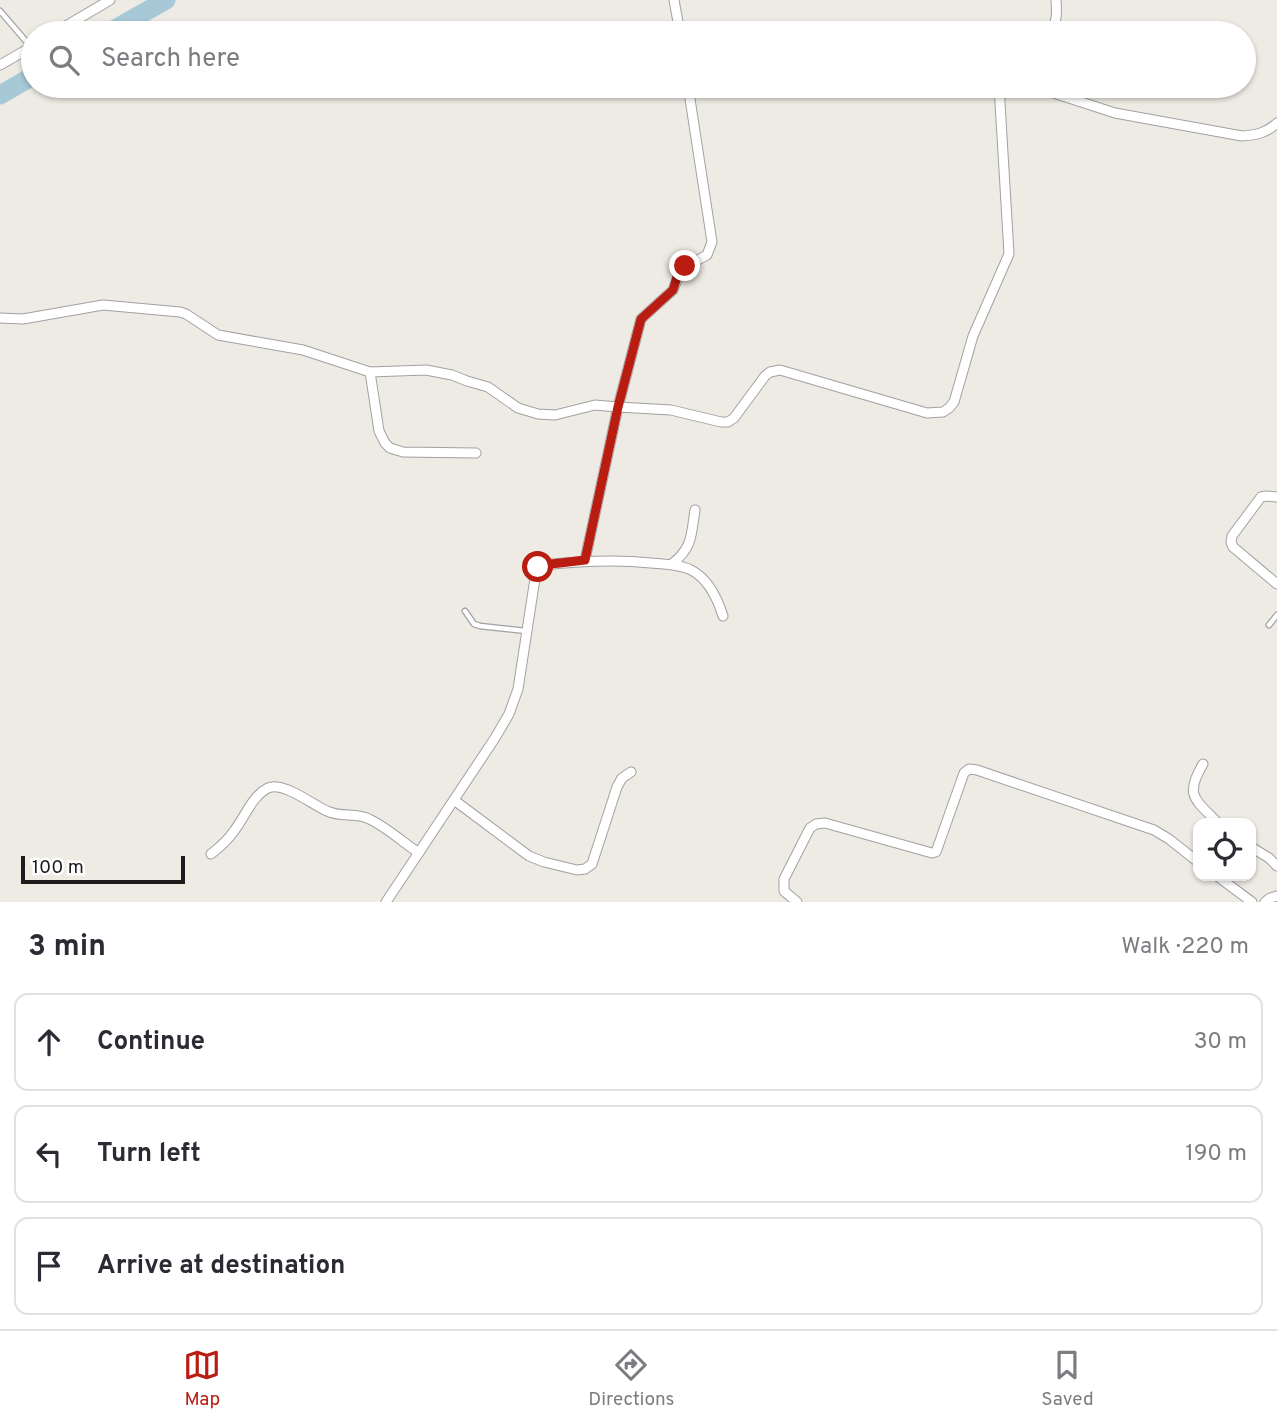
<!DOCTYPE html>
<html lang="en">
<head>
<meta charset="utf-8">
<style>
	:root { --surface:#fff; --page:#f7f7f7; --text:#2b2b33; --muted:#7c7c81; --line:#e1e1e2; --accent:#b91c10 }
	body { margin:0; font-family:Overpass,sans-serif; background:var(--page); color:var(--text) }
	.controls { position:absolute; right:21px; bottom:21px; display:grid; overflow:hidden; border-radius:14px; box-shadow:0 2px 5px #0004 }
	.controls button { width:63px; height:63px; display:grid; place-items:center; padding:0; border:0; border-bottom:2px solid var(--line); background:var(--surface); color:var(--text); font:35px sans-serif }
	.scale { position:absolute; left:21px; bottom:18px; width:164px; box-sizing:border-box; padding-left:7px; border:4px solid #1d1d1d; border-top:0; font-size:19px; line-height:24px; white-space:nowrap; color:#1d1d1d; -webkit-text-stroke:5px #fff; paint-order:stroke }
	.stop { position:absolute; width:21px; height:21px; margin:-16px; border:5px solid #b91c10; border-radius:50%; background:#fff }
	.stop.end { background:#b91c10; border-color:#fff; box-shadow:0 2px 7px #0008 }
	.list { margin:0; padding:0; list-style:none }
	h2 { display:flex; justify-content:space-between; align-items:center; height:91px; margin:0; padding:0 28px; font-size:30px }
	h2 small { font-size:23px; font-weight:400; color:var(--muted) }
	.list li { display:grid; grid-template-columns:46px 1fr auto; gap:21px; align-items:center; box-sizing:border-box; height:98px; margin:0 14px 14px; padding:0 14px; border:2px solid var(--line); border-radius:14px }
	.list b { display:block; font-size:26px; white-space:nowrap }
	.list em { font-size:23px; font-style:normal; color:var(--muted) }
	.icon { flex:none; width:38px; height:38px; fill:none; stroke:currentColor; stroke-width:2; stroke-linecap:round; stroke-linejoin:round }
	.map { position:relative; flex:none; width:1277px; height:902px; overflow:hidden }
	.search { position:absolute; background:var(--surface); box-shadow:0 2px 5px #0004; left:21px; right:21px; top:21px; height:77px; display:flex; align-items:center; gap:18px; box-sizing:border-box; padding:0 24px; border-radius:38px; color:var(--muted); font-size:26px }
	.sheet { height:427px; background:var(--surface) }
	nav { display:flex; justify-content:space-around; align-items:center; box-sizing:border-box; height:98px; border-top:2px solid var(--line); background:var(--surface); font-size:19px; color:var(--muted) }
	nav a { display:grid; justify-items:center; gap:4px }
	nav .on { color:var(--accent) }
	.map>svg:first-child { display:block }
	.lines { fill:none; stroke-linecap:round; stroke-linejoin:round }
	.river { stroke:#a7c9d7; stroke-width:19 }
	.lane-casing { stroke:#a1a1a1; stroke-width:7 }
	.street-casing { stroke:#a1a1a1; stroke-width:11 }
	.lane { stroke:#fff; stroke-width:4.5 }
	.street { stroke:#fff; stroke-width:9 }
	.route { stroke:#b91c10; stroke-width:9 }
</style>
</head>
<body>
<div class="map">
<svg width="1277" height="902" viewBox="0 0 1277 902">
	<rect width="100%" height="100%" fill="#edebe3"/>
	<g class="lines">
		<g class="river">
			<path d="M108,33L166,0"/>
			<path d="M0,95L33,76"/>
		</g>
		<g class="lane-casing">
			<g id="lane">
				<path d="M0,11L31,47"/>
				<path d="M1074,86L1078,87"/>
				<path d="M465,611L474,624L480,626L526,631"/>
				<path d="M1269,625L1277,615"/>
			</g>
		</g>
		<g class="street-casing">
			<g id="street">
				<path d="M674,0L680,33"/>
				<path d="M54,33L110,0"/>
				<path d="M1045,33C1058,27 1057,13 1056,0"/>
				<path d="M0,65L33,46"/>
				<path d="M1032,86L1115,113L1242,136C1257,135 1266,133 1277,123"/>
				<path d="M1001,95L1014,86"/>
				<path d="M0,318L23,319L103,305L180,312L186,314L218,335L303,350L370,372L426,370L452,375L467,381L488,387L518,408L538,414L555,415L595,405L618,407L641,319L673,290L681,269L707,255L712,242L688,86"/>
				<path d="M370,372L379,431L385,443L390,448L403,452L476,453"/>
				<path d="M1277,497L1266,496L1261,497L1232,536L1231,542L1233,547L1277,584"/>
				<path d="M585,560L618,407L671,410L721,422H728L734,418L765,376L770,372L780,370L927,413L943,412L949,408L954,402L973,336L1009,254L999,86"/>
				<path d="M672,564C693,547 691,535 695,510"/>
				<path d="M1203,764C1184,796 1195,799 1218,823"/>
				<path d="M454,800L529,856L544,862L577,870L585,869L592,864L617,787L622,778L631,772"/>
				<path d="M1251,847L1269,858L1277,866"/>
				<path d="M211,854C220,847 228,840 234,831C245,817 252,796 268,788C283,781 313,805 327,811C341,818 356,812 369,819C385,826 404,843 419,853"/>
				<path d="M1217,876L1252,902"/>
				<path d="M386,902L495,738L509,714L518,689L536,572L539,567L543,565C580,561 615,559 651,563C664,564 677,564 689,569C707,577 717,597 723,616"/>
				<path d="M797,902L784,891V879L810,828L816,824L825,823L932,853L936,852L964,773L969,769L977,770L1154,830L1169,839L1198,862"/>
				<path d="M1265,902L1270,898L1277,896"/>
			</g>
		</g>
		<use href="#lane" class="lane"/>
		<use href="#street" class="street"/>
	</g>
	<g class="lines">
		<path class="route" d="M538,567L543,565L585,560L618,407L641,319L673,290L679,271L685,266"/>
	</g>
</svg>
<div class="controls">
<button><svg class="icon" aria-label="locate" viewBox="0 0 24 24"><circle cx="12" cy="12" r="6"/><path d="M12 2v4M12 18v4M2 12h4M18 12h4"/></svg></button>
</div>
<div class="scale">100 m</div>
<div class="stop" style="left:538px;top:567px"></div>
<div class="stop end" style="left:685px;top:266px"></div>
<div class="search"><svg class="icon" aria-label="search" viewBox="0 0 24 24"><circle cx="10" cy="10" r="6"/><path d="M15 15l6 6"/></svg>Search here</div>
</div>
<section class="sheet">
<h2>3 min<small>Walk · 220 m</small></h2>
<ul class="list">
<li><svg class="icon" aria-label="ahead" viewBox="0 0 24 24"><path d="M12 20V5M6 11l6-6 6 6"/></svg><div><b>Continue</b></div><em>30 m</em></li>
<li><svg class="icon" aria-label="left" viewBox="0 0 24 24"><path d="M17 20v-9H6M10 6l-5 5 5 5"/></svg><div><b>Turn left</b></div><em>190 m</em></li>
<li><svg class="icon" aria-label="arrive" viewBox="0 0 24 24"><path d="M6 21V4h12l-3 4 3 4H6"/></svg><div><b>Arrive at destination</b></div></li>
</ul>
</section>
<nav>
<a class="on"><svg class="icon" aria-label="map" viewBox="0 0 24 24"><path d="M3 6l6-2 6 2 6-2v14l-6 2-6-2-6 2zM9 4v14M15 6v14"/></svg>Map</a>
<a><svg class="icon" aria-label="directions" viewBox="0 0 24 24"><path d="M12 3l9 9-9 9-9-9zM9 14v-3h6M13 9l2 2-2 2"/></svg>Directions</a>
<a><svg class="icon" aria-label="saved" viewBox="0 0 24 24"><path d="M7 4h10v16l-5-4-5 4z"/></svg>Saved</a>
</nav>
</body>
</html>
